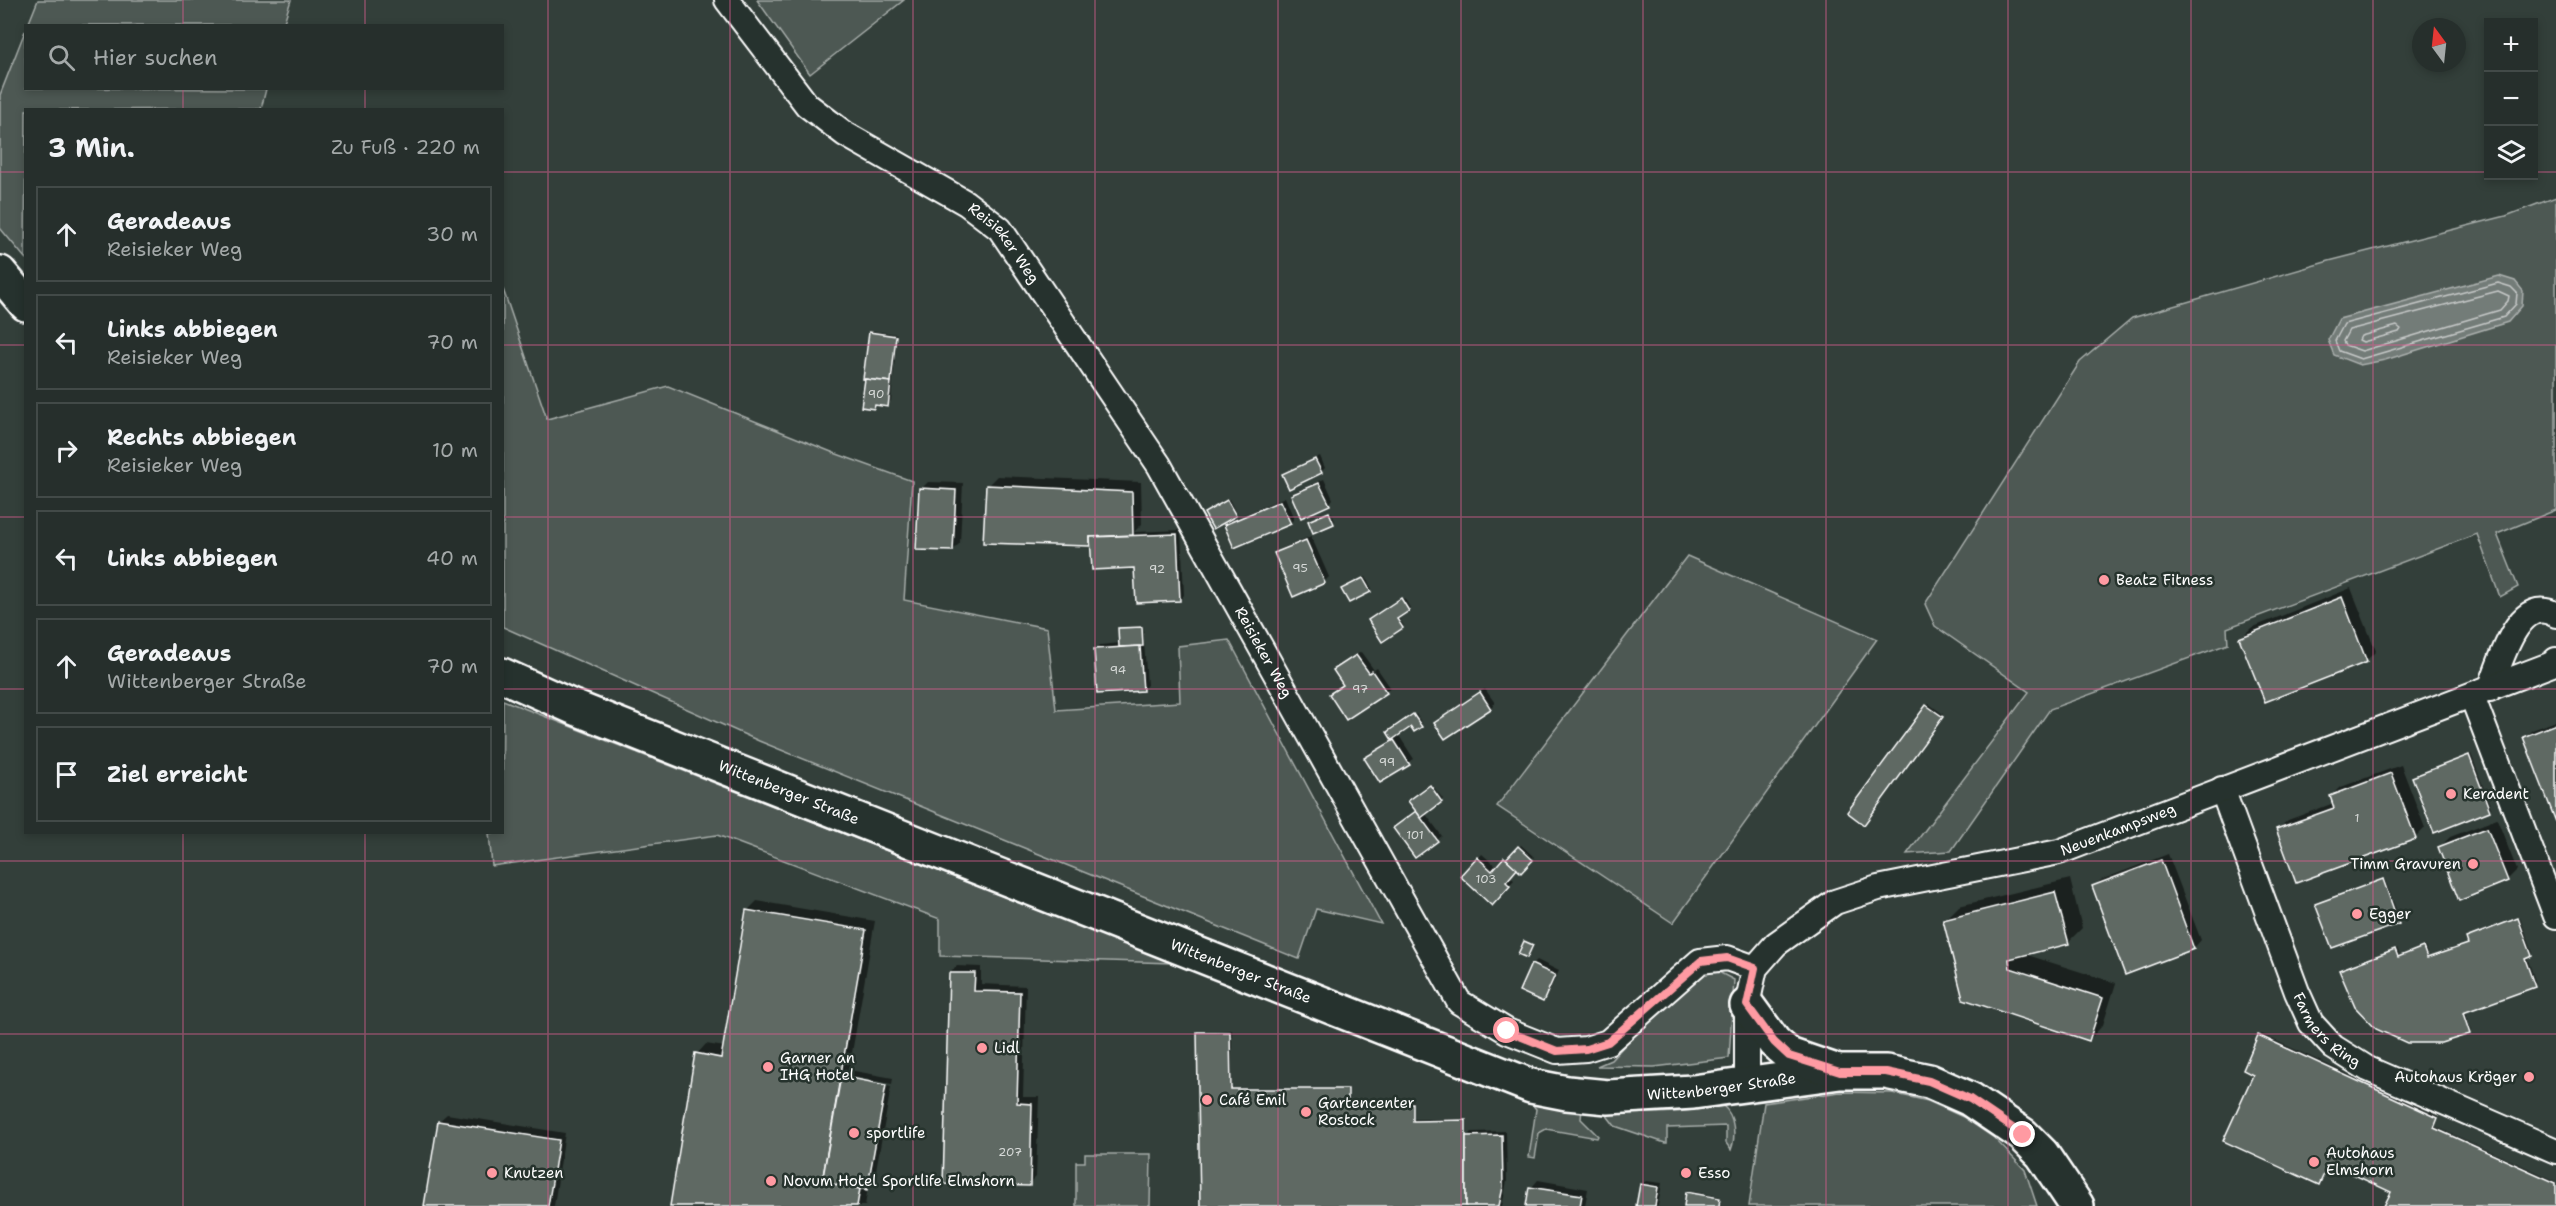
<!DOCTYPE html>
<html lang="de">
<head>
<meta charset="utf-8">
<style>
	:root { --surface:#262f2c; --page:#323b38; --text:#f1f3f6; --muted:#a4a9a9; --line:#424a48 }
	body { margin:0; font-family:"Shantell Sans",sans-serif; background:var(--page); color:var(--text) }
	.controls { position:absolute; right:18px; top:18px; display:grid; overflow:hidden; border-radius:0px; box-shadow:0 3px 9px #0003 }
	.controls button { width:54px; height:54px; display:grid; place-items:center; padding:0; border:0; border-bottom:2px solid var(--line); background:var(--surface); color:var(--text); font:30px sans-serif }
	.compass { position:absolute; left:2412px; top:18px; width:54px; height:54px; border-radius:50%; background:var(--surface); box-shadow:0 3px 9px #0003; rotate:345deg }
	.stop { position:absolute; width:18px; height:18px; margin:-14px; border:4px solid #ff9aa2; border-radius:50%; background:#fff }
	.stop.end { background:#ff9aa2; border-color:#fff; box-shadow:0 2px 6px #0008 }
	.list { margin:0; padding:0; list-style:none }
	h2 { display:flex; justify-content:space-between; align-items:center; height:78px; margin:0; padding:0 24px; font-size:26px }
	h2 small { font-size:20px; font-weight:400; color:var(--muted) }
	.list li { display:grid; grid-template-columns:39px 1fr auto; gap:18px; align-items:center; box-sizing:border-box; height:96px; margin:0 12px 12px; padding:0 12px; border:2px solid var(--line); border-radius:0px }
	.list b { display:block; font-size:22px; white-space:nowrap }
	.list p { margin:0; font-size:20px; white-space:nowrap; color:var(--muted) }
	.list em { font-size:20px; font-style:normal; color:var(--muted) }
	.icon { flex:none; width:33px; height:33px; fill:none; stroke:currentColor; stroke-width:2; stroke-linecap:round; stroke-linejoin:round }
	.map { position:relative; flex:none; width:2556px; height:1206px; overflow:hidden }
	.search { position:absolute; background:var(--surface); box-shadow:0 3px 9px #0003; left:24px; top:24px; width:480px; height:66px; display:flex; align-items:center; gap:15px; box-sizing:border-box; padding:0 21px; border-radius:0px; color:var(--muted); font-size:22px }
	.panel { position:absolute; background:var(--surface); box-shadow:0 3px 9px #0003; left:24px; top:108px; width:480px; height:726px; border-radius:0px }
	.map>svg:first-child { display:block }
	.green { fill:#4d5853; stroke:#a6aca9; stroke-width:1.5 }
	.water { fill:#737b78; stroke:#abb0ae; stroke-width:1.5 }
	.shadow { fill:#0007 }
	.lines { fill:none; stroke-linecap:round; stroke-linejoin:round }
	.shore { stroke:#c7cac9; stroke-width:1.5 }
	.building { fill:#5f6964; stroke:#fff; stroke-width:1.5 }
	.street-casing { stroke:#fff; stroke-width:28 }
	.secondary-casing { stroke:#fff; stroke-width:38 }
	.street { stroke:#26332d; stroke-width:24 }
	.secondary { stroke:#26332d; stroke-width:33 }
	.route { stroke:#ff9aa2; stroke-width:8 }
	.grid { fill:none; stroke:#d45d8c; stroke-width:1.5; stroke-opacity:0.55 }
	.poi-dot { fill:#ff9aa2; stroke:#26332d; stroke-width:2 }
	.labels { text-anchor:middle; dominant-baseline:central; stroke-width:5; stroke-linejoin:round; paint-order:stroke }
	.number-label { font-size:12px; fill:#d7dad8 }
	.street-label { font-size:15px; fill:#fff; stroke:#26332d }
	.poi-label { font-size:15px; fill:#fff; stroke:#26332d; text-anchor:start }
</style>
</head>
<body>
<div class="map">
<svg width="2556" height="1206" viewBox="0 0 2556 1206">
	<rect width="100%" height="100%" fill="#333f3a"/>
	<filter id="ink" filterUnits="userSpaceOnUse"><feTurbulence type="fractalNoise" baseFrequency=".0167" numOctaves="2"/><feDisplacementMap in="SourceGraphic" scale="12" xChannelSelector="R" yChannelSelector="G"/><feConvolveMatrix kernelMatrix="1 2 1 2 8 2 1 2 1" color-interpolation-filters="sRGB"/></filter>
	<g filter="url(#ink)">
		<g class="green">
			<path d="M38,0H291L283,25H28Z"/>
			<path d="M757,0H904L810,74Z"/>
			<path d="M25,31L26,88L266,89L261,109L26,110L25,258L0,228V95Z"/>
			<path d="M2556,197V510L2497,534L2518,587L2500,597L2477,534L2227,628L2228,644L2050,709L1951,851L1907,854L2029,692L1935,626L1925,604L2080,362L2132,318L2329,261L2506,216Z"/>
			<path d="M503,289L547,419L668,386L834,453L912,481L904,600L1047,628L1056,710L1180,702L1178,646L1229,640L1381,924L1316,909L1299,959L759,741L503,627Z"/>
			<path d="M1687,556L1877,639L1673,923L1497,806Z"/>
			<path d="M503,700L1173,963L940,956V919L717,835L492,866L489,833L502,832Z"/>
			<path d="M1713,969L1734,980L1729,1058L1654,1067L1597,1066L1611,1060L1682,982Z"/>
			<path d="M1840,1092L1892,1093L1928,1101L1963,1117L1994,1138L2025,1170L2037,1206H1749L1764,1103Z"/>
			<path d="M1530,1102L1582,1108L1581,1119L1598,1136L1597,1138L1546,1129L1539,1133L1535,1158L1529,1157L1536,1109Z"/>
			<path d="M1723,1106C1735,1115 1736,1137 1731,1150L1726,1143V1126L1667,1128V1143H1665L1615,1126L1605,1113L1607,1111C1647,1116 1684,1112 1723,1106Z"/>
			<path d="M1085,1154H1151L1150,1206H1076V1162H1085Z"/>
		</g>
		<path class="water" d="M2499,276L2515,281L2523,291L2522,306L2508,322L2385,360L2360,365L2334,355L2328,340L2339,319Z"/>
		<g class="shadow">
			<path d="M872,331L897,334L891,401L887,405L877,404L874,407L870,333Z"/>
			<path d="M1320,456L1325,468L1321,472L1284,475L1289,470Z"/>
			<path d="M997,476L1141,482L1142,524L1134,532L1181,530L1184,595L1180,600L1135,566L1092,542L1090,545L988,485Z"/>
			<path d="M1324,479L1333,499L1329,504L1293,496L1297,491Z"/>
			<path d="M928,482L963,483L960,543L953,550L921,489Z"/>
			<path d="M1285,497L1294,519L1290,523L1226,525L1230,521Z"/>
			<path d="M1229,499L1236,513L1235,514L1206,513Z"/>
			<path d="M1331,512L1335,521L1333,523L1311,520Z"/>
			<path d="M1311,536L1329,577L1324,582L1276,553L1281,549Z"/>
			<path d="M1366,577L1372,589L1370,591L1345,588Z"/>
			<path d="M2351,588L2376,651L2367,660L2266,700L2241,638L2251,628Z"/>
			<path d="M1404,598L1410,608L1398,617L1404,626L1402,627L1371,619Z"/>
			<path d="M1143,626L1147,685L1142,690L1096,649L1100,645L1120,643L1121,627Z"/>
			<path d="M1361,652L1374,670L1377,668L1390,687L1386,692L1330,694L1344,684L1339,666Z"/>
			<path d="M1485,689L1495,703L1490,708L1436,723Z"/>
			<path d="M1929,704L1943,714L1866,821L1927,706Z"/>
			<path d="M1416,714L1422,724L1411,725L1398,734L1414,759L1380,781L1370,754L1393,740L1389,732Z"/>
			<path d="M2556,721V818L2525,737L2532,730Z"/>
			<path d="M2471,754L2491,808L2435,831L2414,777Z"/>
			<path d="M2401,765L2425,828L2415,838L2278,829L2288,820L2334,803L2331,797L2341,787Z"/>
			<path d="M1432,785L1443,799L1425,813L1442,836L1437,840L1395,828L1417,811L1411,800Z"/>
			<path d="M2497,819L2517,870L2507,880L2440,847L2450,837Z"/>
			<path d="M1521,845L1534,857L1521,871L1517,867L1509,876L1514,880L1492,903L1462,876L1482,854L1497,867Z"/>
			<path d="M2168,854L2201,940L2194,948L2126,973L2094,887L2101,880Z"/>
			<path d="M2070,879L2082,928L2068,942L2024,954L2116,983L2103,1025L2089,1040L1945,920L1959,906Z"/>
			<path d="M2385,880L2400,920L2398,922L2317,904Z"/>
			<path d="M757,901L875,921L849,1070L893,1078L892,1084L847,1076V1079L891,1087L874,1181L868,1187L865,1206H672L697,1054L706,1044L725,1047L747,911Z"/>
			<path d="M2520,918L2533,953L2527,957L2536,984L2465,1011L2471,1031L2441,1041L2343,969L2397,948L2400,956L2425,946L2429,958L2470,943L2468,938L2470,936Z"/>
			<path d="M1537,960L1559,971L1547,995L1543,1000L1532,965Z"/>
			<path d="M957,966L981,967V984L1026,986L1023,1097H1039L1036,1177L1029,1184L950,973Z"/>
			<path d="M1232,1030V1088H1349V1102L1414,1101V1119H1467V1137L1472,1132L1506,1131L1507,1181L1502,1206H1201L1198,1033Z"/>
			<path d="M2261,1034L2439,1116L2434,1126L2556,1181V1206H2386L2393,1191L2330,1162L2319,1183L2255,1074Z"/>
			<path d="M447,1114L565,1133L554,1206H426L439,1121Z"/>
			<path d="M1538,1180L1588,1189L1585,1206H1528L1531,1188Z"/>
			<path d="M1646,1181L1662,1183L1658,1206H1637L1641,1185Z"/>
			<path d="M1689,1191L1721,1197L1719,1206H1685Z"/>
		</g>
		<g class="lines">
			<g class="shore">
				<path d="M2498,283L2511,287L2517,293L2516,304L2504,317L2361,359L2339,351L2335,341L2344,324Z"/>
				<path d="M2498,291L2509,296L2508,301L2500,310L2362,351L2345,345L2343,341L2349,330Z"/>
				<path d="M2397,326L2401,329L2399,332L2363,342L2359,340L2361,336Z"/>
			</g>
		</g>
		<g class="building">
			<path d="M869,332L896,336L891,382L863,379Z"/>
			<path d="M865,379L891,382L888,407L875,405L874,409L861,407Z"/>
			<path d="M1315,459L1322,473L1289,489L1282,474Z"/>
			<path d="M1319,483L1330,505L1301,518L1291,495Z"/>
			<path d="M986,485L1132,492L1133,535L1090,537V546L983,543Z"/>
			<path d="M919,488L956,490L953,551L916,550Z"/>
			<path d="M1227,500L1236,516L1213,529L1204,513Z"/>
			<path d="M1280,501L1291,524L1234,548L1224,525Z"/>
			<path d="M1329,512L1334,524L1313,533L1308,521Z"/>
			<path d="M1177,534L1180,601L1136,603L1134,568L1092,570L1090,537Z"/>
			<path d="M1306,540L1325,583L1293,597L1274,553Z"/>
			<path d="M1363,578L1371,592L1349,603L1341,589Z"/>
			<path d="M2342,597L2367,662L2265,702L2239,638Z"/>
			<path d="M1401,598L1409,611L1397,619L1403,628L1382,642L1368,620Z"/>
			<path d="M1142,627L1143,646L1119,647L1118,628Z"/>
			<path d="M1140,646L1143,691L1097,694L1094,649Z"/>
			<path d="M1356,655L1369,673L1372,671L1387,693L1346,720L1329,694L1343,685L1333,670Z"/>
			<path d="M1480,692L1491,709L1445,739L1434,723Z"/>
			<path d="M1926,705L1943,717L1864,825L1847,812Z"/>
			<path d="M1413,714L1422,727L1414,732L1411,727L1392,740L1387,732Z"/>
			<path d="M2556,724V822L2523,737Z"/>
			<path d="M1394,740L1410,765L1380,783L1364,758Z"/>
			<path d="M2469,755L2490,811L2434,833L2412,777Z"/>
			<path d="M2391,773L2416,839L2296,883L2276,829L2334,808L2330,796Z"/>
			<path d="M1430,785L1442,802L1421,818L1408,801Z"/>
			<path d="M1416,811L1438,841L1415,858L1393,828Z"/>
			<path d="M2487,828L2508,881L2459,901L2438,847Z"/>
			<path d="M1518,846L1533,860L1521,873L1506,859Z"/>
			<path d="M1477,857L1492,871L1504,857L1517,869L1506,882L1510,886L1492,906L1460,876Z"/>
			<path d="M2161,860L2194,949L2125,975L2092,886Z"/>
			<path d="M2383,879L2399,924L2332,948L2315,904Z"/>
			<path d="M2055,892L2069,944L2009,959L2010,968L2103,998L2089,1041L1963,999L1943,920Z"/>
			<path d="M746,910L866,930L822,1182L860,1189L857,1206H670L695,1053L721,1058Z"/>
			<path d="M2518,918L2532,956L2525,959L2535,987L2463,1013L2470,1034L2441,1043H2407L2376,1029L2355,1007L2339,970L2395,949L2398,957L2423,947L2427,958L2468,944L2466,938Z"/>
			<path d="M1524,941L1533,945L1527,958L1518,954Z"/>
			<path d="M1531,964L1555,975L1543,1002L1519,991Z"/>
			<path d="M949,973H975L974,991L1020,992L1017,1103L1032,1104L1030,1186L943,1184Z"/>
			<path d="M1197,1032H1230L1231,1089H1348V1103H1413V1121L1466,1120V1206H1200Z"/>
			<path d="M2258,1035L2438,1118L2434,1128L2556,1183V1206H2384L2391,1192L2329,1163L2319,1185L2223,1141L2253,1075L2243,1070Z"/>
			<path d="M841,1076L886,1085L867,1190L822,1182Z"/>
			<path d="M438,1121L559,1140L548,1206H424Z"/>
			<path d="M1502,1135L1503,1187L1499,1206H1466V1136Z"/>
			<path d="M1640,1184L1658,1187L1655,1206H1636Z"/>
			<path d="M1529,1187L1582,1195L1580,1206H1526Z"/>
			<path d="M1686,1192L1720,1198L1719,1206H1684Z"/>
		</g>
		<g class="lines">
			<g class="street-casing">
				<g id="street">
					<path id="s1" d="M727,0L807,105L845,134L966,203L1000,229L1159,465L1459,1002L1507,1031L1557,1051L1586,1049L1608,1042L1700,961L1727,958L1755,968"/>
					<path d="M2490,689C2500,664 2518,592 2556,615"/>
					<path d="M2472,696L2556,916"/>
					<path id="s2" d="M2222,789L2297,992L2311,1023L2333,1047L2368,1069L2556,1151"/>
					<path id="s3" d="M1747,1086V1005L1755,968L1776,944L1835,902L1878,888L2059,852L2552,664L2556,660"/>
				</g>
			</g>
			<g class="secondary-casing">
				<g id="secondary">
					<path d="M0,273L26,304"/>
					<path id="s4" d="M502,675L573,707L1531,1086L1567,1093L1608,1097L1693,1092L1840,1072H1886L1929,1081L1970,1099L2023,1135L2042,1154L2077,1206"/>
					<path d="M1747,1005L1774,1042L1789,1055L1833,1070"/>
				</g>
			</g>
			<use href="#street" class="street"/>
			<use href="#secondary" class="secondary"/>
		</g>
	</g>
	<g class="lines" filter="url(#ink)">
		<path class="route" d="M1507,1031L1557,1051L1586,1049L1608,1042L1701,961L1727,958L1755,968L1747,1005L1774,1042L1789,1056L1840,1072H1886L1929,1081L1970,1099L2023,1135"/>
	</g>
	<path class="grid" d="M183,0V26M365,0V26M548,0V1206M730,0V1206M913,0V1206M1095,0V1206M1278,0V1206M1461,0V1206M1643,0V1206M1826,0V1206M2008,0V1206M2191,0V1206M2373,0V1206M183,88V110M365,88V110M0,172H26M502,172H2488M2534,172H2556M0,345H26M502,345H2556M0,517H26M502,517H2556M0,689H26M502,689H2556M183,832V1206M365,832V1206M0,861H2556M0,1034H2556"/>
	<g class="poi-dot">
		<circle cx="2104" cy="580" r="6"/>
		<circle cx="2451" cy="794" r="6"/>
		<circle cx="2473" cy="864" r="6"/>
		<circle cx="2357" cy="914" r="6"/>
		<circle cx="982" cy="1048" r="6"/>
		<circle cx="768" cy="1067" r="6"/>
		<circle cx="2529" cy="1077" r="6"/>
		<circle cx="1207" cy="1100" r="6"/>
		<circle cx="1306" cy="1112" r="6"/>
		<circle cx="854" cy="1133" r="6"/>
		<circle cx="2314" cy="1162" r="6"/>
		<circle cx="492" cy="1173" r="6"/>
		<circle cx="1686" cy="1173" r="6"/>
		<circle cx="771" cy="1181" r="6"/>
	</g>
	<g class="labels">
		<g class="number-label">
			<text x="876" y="394">90</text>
			<text x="1300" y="568">95</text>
			<text x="1157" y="569">92</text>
			<text x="1118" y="670">94</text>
			<text x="1360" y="689">97</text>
			<text x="1387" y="762">99</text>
			<text x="2357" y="818">1</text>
			<text x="1415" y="835">101</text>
			<text x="1486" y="879">103</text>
			<text x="1010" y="1152">207</text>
		</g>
		<g class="street-label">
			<text stroke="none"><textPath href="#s1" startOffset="375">Reisieker Weg</textPath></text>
			<text stroke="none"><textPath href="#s1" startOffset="861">Reisieker Weg</textPath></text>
			<text stroke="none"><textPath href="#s4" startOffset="310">Wittenberger Straße</textPath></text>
			<text stroke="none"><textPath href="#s3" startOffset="516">Neuenkampsweg</textPath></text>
			<text stroke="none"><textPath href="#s4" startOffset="796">Wittenberger Straße</textPath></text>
			<text stroke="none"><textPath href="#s2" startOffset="266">Farmers Ring</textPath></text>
			<text stroke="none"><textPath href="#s4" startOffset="1300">Wittenberger Straße</textPath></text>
		</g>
		<g class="poi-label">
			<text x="2116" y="580">Beatz Fitness</text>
			<text x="2463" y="794">Keradent</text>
			<text x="2461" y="864" text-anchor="end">Timm Gravuren</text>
			<text x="2369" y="914">Egger</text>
			<text x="994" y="1048">Lidl</text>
			<text x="780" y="1058">Garner an<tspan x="780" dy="17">IHG Hotel</tspan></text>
			<text x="2517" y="1077" text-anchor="end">Autohaus Kröger</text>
			<text x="1219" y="1100">Café Emil</text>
			<text x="1318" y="1103">Gartencenter<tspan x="1318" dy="17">Rostock</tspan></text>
			<text x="866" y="1133">sportlife</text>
			<text x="2326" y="1153">Autohaus<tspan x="2326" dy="17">Elmshorn</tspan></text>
			<text x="504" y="1173">Knutzen</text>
			<text x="1698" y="1173">Esso</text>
			<text x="783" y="1181">Novum Hotel Sportlife Elmshorn</text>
		</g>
	</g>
</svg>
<div class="controls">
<button>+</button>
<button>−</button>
<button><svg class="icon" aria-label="layers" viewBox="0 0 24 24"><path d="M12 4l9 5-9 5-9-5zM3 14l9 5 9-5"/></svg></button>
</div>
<svg class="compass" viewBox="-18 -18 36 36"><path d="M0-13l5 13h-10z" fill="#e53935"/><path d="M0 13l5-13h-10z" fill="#a4a9a9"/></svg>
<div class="stop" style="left:1507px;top:1031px"></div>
<div class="stop end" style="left:2023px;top:1135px"></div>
<div class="search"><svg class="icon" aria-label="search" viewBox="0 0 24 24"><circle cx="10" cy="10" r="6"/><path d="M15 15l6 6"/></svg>Hier suchen</div>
<section class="panel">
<h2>3 Min.<small>Zu Fuß · 220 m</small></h2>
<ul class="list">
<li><svg class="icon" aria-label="ahead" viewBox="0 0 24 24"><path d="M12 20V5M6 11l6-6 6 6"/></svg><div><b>Geradeaus</b><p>Reisieker Weg</p></div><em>30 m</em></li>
<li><svg class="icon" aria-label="left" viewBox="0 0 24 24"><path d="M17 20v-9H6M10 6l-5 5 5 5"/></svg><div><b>Links abbiegen</b><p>Reisieker Weg</p></div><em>70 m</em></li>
<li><svg class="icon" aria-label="right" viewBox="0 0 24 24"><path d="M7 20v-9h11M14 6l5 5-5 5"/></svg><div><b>Rechts abbiegen</b><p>Reisieker Weg</p></div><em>10 m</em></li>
<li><svg class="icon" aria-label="left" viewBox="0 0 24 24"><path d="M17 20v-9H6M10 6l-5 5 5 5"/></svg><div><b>Links abbiegen</b></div><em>40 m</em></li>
<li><svg class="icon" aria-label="ahead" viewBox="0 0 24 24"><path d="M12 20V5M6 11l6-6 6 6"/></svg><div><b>Geradeaus</b><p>Wittenberger Straße</p></div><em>70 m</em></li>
<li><svg class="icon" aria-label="arrive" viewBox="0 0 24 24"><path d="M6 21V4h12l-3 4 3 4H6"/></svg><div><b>Ziel erreicht</b></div></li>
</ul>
</section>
</div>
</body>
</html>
